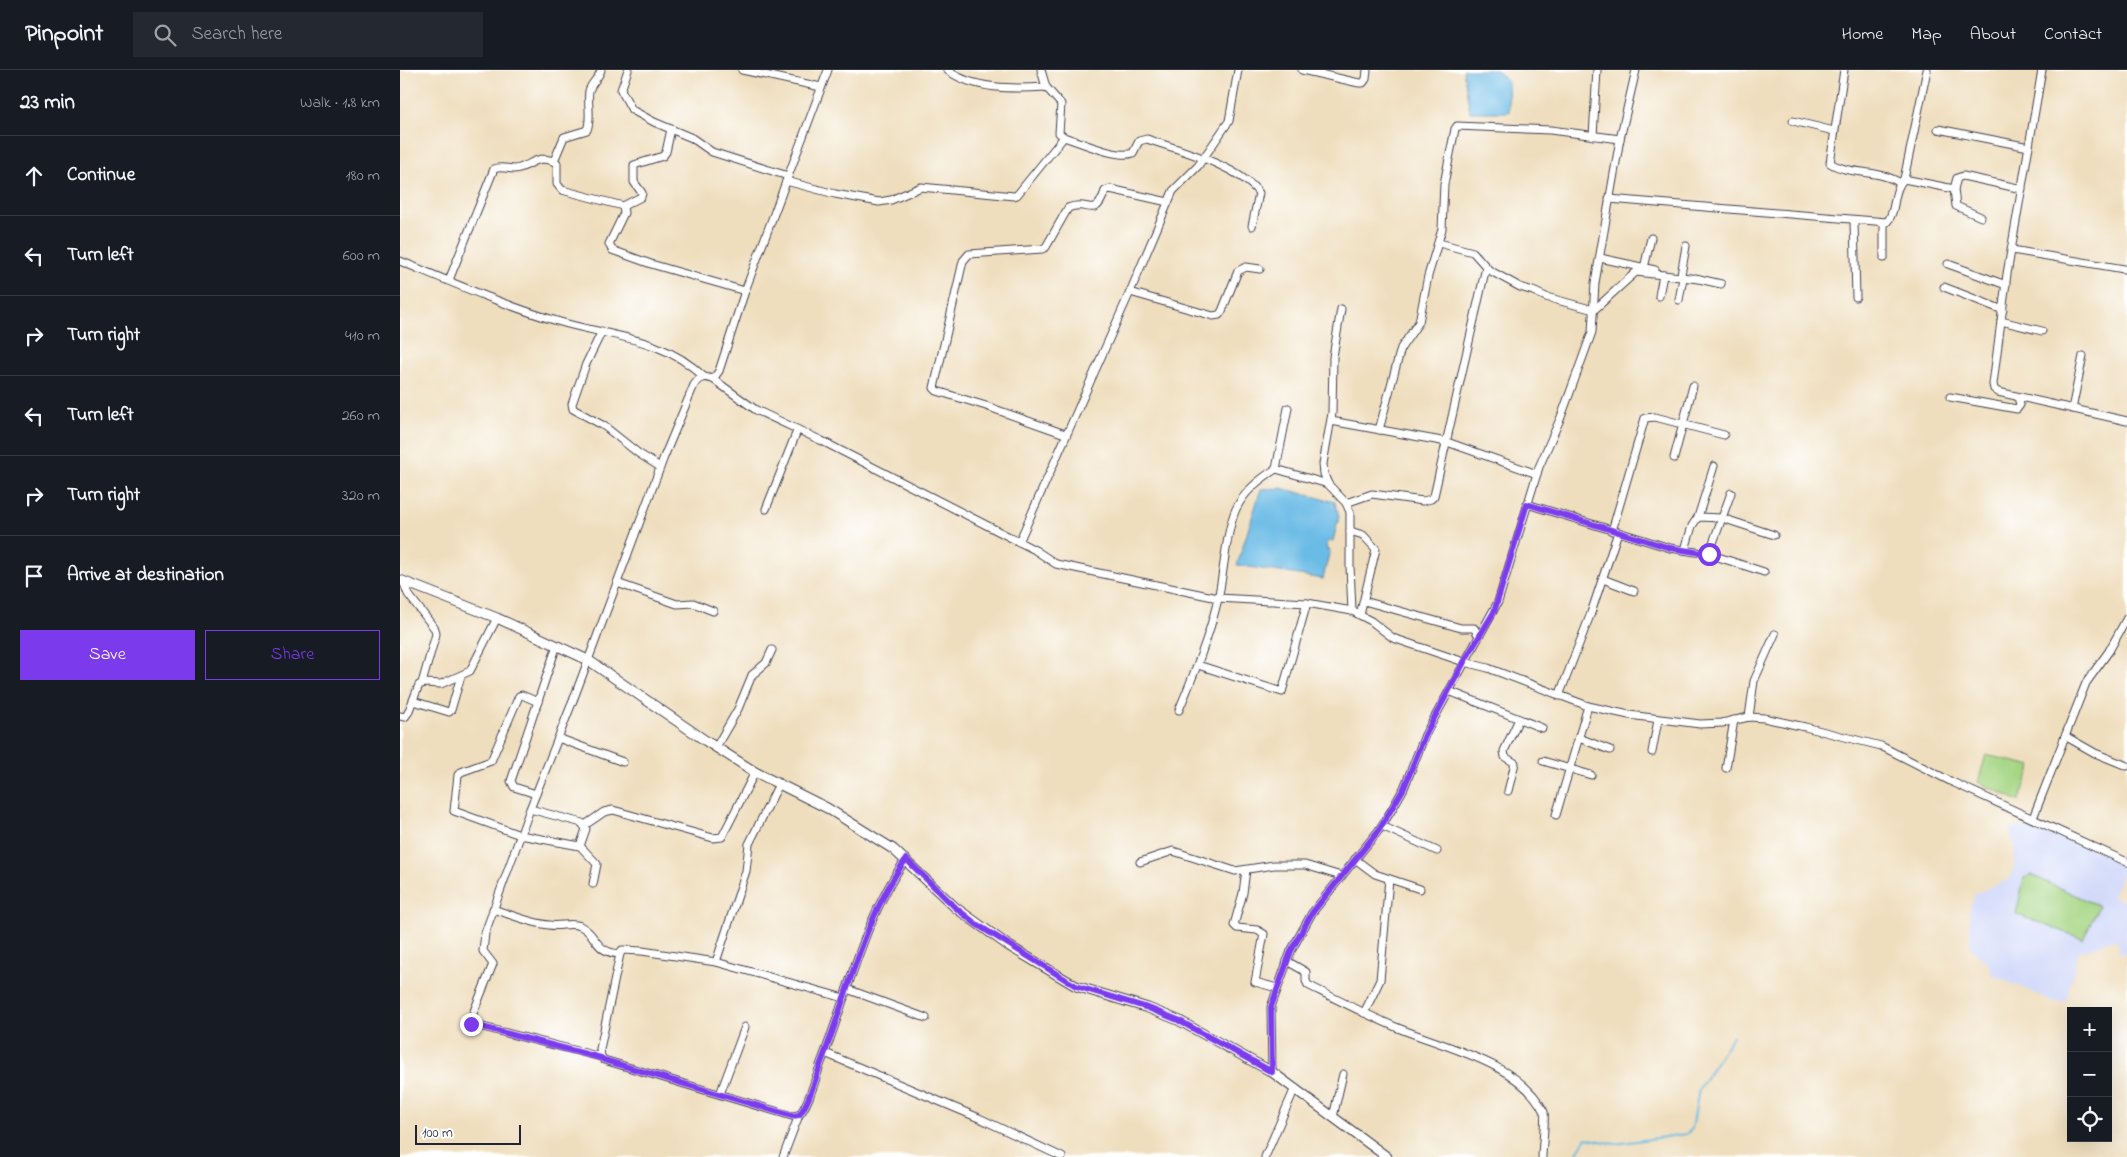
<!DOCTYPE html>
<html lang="en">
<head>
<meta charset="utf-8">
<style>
	:root { --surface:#171b24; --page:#242831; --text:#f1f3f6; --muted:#9ea1a6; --line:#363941; --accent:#7c3aed }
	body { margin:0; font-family:"Indie Flower",sans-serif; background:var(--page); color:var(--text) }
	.controls { position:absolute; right:15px; bottom:15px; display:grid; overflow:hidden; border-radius:0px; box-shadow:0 5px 20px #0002 }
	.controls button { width:45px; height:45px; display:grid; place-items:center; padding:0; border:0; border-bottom:1px solid var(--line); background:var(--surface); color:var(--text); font:25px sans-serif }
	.scale { position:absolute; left:15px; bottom:12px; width:106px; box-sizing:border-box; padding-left:5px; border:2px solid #22223b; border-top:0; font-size:14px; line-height:18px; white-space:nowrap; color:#22223b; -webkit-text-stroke:4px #fff; paint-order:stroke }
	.stop { position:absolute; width:15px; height:15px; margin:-11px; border:4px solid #7c3aed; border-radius:50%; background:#fff }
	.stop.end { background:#7c3aed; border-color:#fff; box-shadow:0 1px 5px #0008 }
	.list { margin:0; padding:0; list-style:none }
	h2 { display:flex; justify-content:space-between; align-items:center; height:65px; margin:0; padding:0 20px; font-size:21px }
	h2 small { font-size:16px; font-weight:400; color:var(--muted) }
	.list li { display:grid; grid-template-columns:32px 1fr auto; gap:15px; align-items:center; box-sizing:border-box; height:80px; padding:0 20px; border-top:1px solid var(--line) }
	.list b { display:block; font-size:19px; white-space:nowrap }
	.list em { font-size:16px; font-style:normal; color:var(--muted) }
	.actions { display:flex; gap:10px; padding:15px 20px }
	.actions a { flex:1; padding:11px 0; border:1px solid var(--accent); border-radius:0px; text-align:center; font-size:18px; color:var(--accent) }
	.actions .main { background:var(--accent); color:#fff }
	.icon { flex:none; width:28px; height:28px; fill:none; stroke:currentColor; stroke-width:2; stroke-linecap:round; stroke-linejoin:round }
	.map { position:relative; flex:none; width:1727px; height:1087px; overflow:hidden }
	header { display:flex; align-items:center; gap:30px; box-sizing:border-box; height:70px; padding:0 25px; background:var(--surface); border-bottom:1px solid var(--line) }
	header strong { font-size:24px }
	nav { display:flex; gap:28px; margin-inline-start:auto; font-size:18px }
	.search { width:350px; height:45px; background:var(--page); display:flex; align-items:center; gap:12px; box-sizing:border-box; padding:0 18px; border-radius:0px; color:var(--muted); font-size:19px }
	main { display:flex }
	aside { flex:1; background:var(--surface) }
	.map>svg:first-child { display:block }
	.built { fill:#d1d9f9 }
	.green { fill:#a5d583; stroke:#647c5f }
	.water { fill:#6bbbe6; stroke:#466e90 }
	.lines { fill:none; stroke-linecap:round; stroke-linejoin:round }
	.stream { stroke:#6bbbe6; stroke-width:2 }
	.minor-casing { stroke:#413e4e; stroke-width:9 }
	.tertiary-casing { stroke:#413e4e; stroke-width:11 }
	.minor { stroke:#fff; stroke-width:7 }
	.tertiary { stroke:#fff; stroke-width:9 }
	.route { stroke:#7c3aed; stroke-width:6 }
</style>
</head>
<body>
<header>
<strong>Pinpoint</strong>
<div class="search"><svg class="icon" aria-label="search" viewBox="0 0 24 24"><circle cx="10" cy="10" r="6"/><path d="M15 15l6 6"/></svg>Search here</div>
<nav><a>Home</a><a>Map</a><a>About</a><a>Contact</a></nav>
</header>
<main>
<aside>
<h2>23 min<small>Walk · 1.8 km</small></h2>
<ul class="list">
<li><svg class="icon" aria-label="ahead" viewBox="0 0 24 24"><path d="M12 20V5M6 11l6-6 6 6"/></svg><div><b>Continue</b></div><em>180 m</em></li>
<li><svg class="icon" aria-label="left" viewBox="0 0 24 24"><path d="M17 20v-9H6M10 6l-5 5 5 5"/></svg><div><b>Turn left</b></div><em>600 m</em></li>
<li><svg class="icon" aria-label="right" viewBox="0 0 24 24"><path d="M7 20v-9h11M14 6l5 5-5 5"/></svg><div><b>Turn right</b></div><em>410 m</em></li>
<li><svg class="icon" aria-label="left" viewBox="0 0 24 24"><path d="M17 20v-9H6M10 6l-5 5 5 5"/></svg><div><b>Turn left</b></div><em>260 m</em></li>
<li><svg class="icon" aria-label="right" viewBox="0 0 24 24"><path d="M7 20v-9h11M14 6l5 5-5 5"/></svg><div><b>Turn right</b></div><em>320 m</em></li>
<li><svg class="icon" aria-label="arrive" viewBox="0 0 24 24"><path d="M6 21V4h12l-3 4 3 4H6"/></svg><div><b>Arrive at destination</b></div></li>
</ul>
<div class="actions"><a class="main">Save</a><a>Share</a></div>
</aside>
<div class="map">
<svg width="1727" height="1087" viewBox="0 0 1727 1087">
	<rect width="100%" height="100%" fill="#fff"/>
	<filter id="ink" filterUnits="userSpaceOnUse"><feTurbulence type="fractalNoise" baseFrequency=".02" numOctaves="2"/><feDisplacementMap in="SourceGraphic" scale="10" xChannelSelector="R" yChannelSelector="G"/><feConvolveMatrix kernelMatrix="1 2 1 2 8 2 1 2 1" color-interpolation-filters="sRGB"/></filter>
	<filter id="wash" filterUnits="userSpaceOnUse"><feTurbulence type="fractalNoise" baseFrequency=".0096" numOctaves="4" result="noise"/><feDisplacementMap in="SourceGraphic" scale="20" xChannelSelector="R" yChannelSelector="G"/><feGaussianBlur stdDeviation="1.12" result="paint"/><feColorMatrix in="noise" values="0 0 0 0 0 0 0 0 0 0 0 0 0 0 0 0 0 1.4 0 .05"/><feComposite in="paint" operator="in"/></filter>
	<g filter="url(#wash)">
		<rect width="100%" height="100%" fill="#efdebd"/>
		<path class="built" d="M1632,752L1721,792V796L1725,798L1713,827L1727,833V884L1717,882L1719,872L1711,870L1684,881H1679L1666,931L1655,932L1592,905L1589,894L1571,879L1569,843L1574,824L1610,809L1615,793L1614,775L1609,757H1627V753Z"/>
		<g class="green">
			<path d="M1586,685L1632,696L1619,731L1578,712Z"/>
			<path d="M1631,805L1699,836L1683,869L1616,844L1624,808Z"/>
		</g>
		<g class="water">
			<path d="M1063,0H1097L1108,12L1109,42H1070Z"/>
			<path d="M881,418L935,432L939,447L933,471H928L926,479L930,480L923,509L837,495L861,419Z"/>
		</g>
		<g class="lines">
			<path class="stream" d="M1174,1087L1186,1068L1215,1074L1286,1064L1292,1059L1299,1019L1333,966"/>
		</g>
	</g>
	<g filter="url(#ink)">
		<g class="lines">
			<g class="minor-casing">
				<g id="minor">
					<path d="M228,0L221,20L232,40L254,52L292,68L312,82L388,106"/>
					<path d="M342,0L421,17"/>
					<path d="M547,0C574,20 613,19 646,17"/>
					<path d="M641,0L646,17L661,34L659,63L664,67C680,72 718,89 733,83L739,71L747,69C779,80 838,95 859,123L852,156"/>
					<path d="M902,0L959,13H963L966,9L967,0"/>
					<path d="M1444,0L1430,93C1449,105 1478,99 1500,113"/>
					<path d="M1642,0L1607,204L1593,314L1594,319L1598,322L1727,351"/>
					<path d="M1393,51L1434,61"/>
					<path d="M1538,59L1629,77"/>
					<path d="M1193,66L1197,0"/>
					<path d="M154,91L164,67L187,60C192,48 187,34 189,21C191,13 199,8 201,0"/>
					<path d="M1504,109L1554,119L1556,136L1581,147"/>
					<path d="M386,111L435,124L479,132L491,130L521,117L614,126L617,125L664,67"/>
					<path d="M1554,119L1557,108L1563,106L1622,119"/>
					<path d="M1209,129L1487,152C1497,141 1492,120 1504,109L1527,0"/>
					<path d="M223,136L241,127L242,123L234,112V95L263,86L266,82L271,59"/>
					<path d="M1454,151L1456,227"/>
					<path d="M1039,173L1073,182L1089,200L1120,217L1133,221L1146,227L1194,240L1236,202L1299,209"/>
					<path d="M1612,180L1724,199"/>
					<path d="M1200,188L1255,200"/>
					<path d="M1484,188V153"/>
					<path d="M0,191C51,212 103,235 157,251C209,267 262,266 304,307"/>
					<path d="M1548,194L1606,215"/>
					<path d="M1244,198L1251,168"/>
					<path d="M1281,205L1286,176"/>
					<path d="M1295,208L1321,214"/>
					<path d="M49,210L94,99C101,96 107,99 114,99C130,98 137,82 157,93V114L162,120L223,136L224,143L209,174L212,180L251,194L345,221"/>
					<path d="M1544,217L1603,240"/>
					<path d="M730,222L813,246L819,245L822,241L838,201L846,197L860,199"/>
					<path d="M1259,226L1263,205"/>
					<path d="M1279,230L1283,208"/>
					<path d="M941,239L933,287L932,343L923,394L924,404L928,414L946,433L950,442V496L952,541"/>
					<path d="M1601,251L1642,261"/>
					<path d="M202,261L186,294L172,334L173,339L204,356L238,383L260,397"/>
					<path d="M313,309L356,340L420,370L635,480L656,494L818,528L907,533L952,541L971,551L993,568L1064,592L1088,598L1188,636L1229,645L1300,654L1322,653L1349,647L1364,648L1405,657L1481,676L1550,711L1727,792"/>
					<path d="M1550,327L1617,339L1620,335L1618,327"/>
					<path d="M1672,339L1683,286"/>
					<path d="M931,351L1047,372L1137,404"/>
					<path d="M979,360L1001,278L1019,252L1028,206L1042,159L1044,114L1055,59L1057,56L1150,60L1220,69"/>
					<path d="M665,364L586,336L537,321L534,318L563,191L569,184L642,179L646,177L668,138C689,129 695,151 705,121L710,119L768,132"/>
					<path d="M1274,388L1293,316"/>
					<path d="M876,399L888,338"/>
					<path d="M946,433L972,424L1023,431L1031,429L1034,426L1086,197"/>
					<path d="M1127,434L1270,478L1309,484L1364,502"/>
					<path d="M366,439L397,361"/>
					<path d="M1298,447L1314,396"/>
					<path d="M950,461L963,465L976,479L960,545"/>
					<path d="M1212,461L1245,348L1255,347L1324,365"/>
					<path d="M619,472L730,222L773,121L798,96L829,51L838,0"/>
					<path d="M1285,480L1292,456L1298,447L1322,448L1374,465"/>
					<path d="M1309,484L1331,423"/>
					<path d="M1203,509L1234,521"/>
					<path d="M3,511L8,524L35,559L36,564L22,613"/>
					<path d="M217,513L277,534L293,533L313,541"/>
					<path d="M964,531L1061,558H1074L1079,566"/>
					<path d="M798,595L882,622L907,533"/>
					<path d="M1049,621L1142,658"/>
					<path d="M1159,626L1191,543L1218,462"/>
					<path d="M13,631L49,642L51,640L61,606"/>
					<path d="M138,632L122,625L119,626L91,691L61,702L58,705L54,741L120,765L180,776L197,794L193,814"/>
					<path d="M779,640C794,604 809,567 818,529C824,503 826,461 836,439C844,422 861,408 876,399L928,414"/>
					<path d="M0,646L5,647L8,643L19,615L25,613L41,614L70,601L97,548"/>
					<path d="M1349,647L1354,611L1375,564"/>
					<path d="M1665,666L1695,683L1727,696"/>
					<path d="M158,668L223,692"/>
					<path d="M1179,668L1210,680"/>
					<path d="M316,677L338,639L352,605L366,593L372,580"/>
					<path d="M1252,682L1258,650"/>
					<path d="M1143,691L1191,705"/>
					<path d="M1326,698L1334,650"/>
					<path d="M1108,721L1115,693L1105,687L1104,681L1119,649"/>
					<path d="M136,724L114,717L111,711L157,575"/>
					<path d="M130,739L182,753L186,759L180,776"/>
					<path d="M1156,745L1188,636"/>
					<path d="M1633,748L1686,613L1709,581L1727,548"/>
					<path d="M185,755L204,742L213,740L313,768L322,767L355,702"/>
					<path d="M982,756L1037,781"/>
					<path d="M955,789L975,804L1020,819"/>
					<path d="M740,792L773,781L835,801L874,795H905L941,806"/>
					<path d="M846,800L843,823L834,855L837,858L857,860L864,864L855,912L877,918"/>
					<path d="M93,839C112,845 131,853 149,855C159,857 172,852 180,856C198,864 193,882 220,884"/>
					<path d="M887,891L906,902V911L908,915C938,930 967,945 998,958C1044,977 1121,993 1144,1042C1146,1046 1142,1078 1142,1087"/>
					<path d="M316,892L346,801L349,774L379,714"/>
					<path d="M447,919L526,948"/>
					<path d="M444,928L316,892L242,881L222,880L220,884L200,979L201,987L204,990L392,1046L399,1045C409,1035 416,1006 421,993C448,924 463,850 506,789"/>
					<path d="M964,943L980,910L989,809"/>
					<path d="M425,983L579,1048L662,1087"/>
					<path d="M201,987L71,954L70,951L93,894L83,881L85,863L130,739L174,628L264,387L294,315L298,310L304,307L313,309L319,301L345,221L428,0"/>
					<path d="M872,1002L871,937L891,881L912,843L979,760L991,741L1004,718L1025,665L1098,532L1139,397L1161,347L1192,262L1195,213L1220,69L1236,0"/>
					<path d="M320,1024L345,957"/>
					<path d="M933,1047L943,1004"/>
					<path d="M383,1087L399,1045"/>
					<path d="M865,1087L895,1018"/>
				</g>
			</g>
			<g class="tertiary-casing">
				<path id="tertiary" d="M0,510L97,548L188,590L306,671L355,702L427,738L493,779L556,838L609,876L676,916L748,938L778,950L872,1002L987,1087"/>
			</g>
			<use href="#minor" class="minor"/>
			<use href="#tertiary" class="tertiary"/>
		</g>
	</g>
	<g class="lines" filter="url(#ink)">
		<path class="route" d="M71,954L201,988L204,990L392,1046L399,1045C409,1034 416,1007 421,993C448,924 463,850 506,789L556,838L576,854L676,916L748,938L778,950L872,1002L871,937L891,881L912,843L979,760L1004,718L1025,665L1064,592L1094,542L1127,434L1270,478L1309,484"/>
	</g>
</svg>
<div class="controls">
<button>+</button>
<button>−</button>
<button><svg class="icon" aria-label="locate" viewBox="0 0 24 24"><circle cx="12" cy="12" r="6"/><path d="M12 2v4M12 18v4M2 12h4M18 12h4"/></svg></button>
</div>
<div class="scale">100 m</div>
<div class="stop" style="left:1309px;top:484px"></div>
<div class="stop end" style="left:71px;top:954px"></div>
</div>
</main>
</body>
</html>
